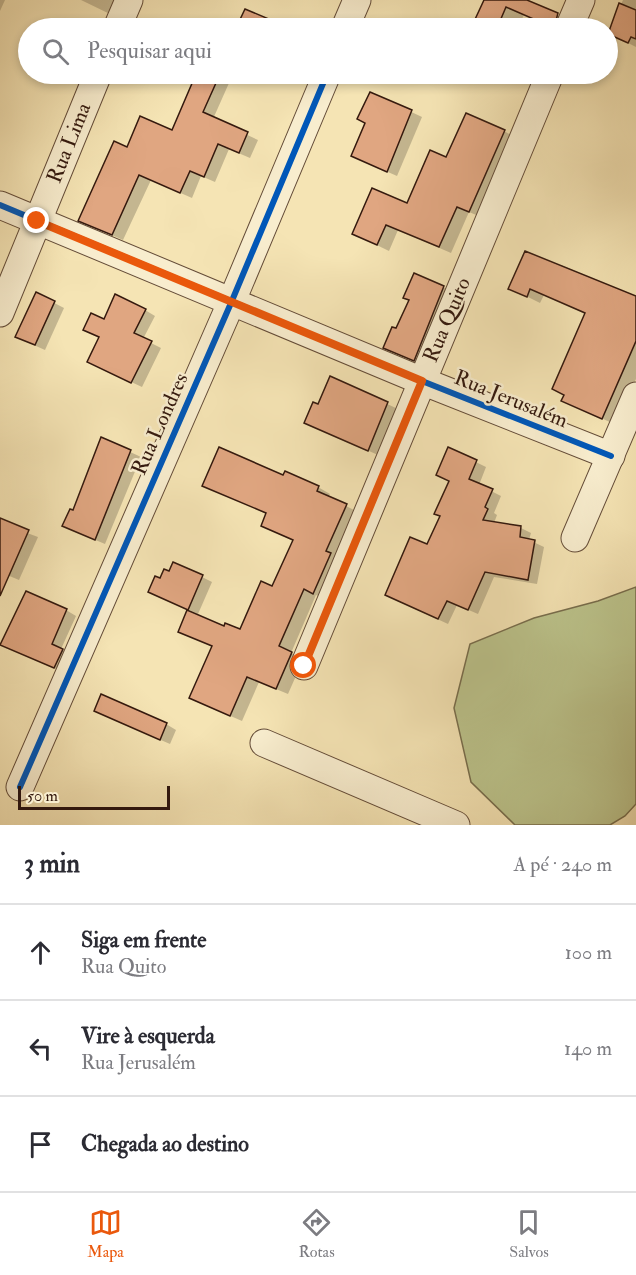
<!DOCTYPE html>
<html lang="pt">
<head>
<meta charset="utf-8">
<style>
	:root { --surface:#fff; --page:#f2f2f3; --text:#2b2b33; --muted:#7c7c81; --line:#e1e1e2; --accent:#ea580c }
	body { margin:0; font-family:"IM FELL Double Pica",serif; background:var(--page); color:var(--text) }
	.scale { position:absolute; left:18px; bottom:15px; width:152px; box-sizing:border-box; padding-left:6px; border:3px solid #34190e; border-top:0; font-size:16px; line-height:21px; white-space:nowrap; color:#34190e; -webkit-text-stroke:4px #f8edce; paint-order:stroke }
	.stop { position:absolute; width:18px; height:18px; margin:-14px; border:4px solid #ea580c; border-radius:50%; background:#fff }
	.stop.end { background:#ea580c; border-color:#fff; box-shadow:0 2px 6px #0008 }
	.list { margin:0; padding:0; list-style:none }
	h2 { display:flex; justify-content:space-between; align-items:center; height:78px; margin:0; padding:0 24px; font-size:26px }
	h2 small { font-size:20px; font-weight:400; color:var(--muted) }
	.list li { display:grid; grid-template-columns:39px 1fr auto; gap:18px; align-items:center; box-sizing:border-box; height:96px; padding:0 24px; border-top:2px solid var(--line) }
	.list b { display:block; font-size:22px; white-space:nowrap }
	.list p { margin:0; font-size:20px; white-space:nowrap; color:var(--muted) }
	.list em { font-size:20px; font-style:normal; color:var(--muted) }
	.icon { flex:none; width:33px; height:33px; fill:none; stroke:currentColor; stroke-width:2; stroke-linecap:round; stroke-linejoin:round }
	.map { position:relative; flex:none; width:636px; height:825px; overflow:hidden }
	.search { position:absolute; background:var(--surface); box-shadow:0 3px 9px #0003; left:18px; right:18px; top:18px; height:66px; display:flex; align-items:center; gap:15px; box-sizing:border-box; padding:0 21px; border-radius:33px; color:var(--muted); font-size:22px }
	.sheet { height:366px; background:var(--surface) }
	nav { display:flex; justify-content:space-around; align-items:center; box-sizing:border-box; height:84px; border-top:2px solid var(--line); background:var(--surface); font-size:16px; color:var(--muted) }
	nav a { display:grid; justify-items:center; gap:3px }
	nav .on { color:var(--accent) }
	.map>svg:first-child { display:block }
	.green { fill:#bcc48c; stroke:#786e4d; stroke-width:1.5 }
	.shadow { fill:#0003 }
	.building { fill:#e0a681; stroke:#34190e; stroke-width:1.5 }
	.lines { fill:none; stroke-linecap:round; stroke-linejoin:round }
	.minor-casing { stroke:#644c38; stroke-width:29 }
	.minor { stroke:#f8edce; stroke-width:27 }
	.cycleway-casing { stroke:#f8edce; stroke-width:10 }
	.cycleway { stroke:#0057b8; stroke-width:6 }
	.route { stroke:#ea580c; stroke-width:8 }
	.labels { text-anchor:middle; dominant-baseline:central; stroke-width:5; stroke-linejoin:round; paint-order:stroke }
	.street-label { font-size:21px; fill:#34190e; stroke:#f8edce }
</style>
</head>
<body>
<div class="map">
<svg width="636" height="825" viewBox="0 0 636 825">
	<rect width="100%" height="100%" fill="#f5e4b4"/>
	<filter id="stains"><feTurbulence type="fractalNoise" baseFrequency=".00333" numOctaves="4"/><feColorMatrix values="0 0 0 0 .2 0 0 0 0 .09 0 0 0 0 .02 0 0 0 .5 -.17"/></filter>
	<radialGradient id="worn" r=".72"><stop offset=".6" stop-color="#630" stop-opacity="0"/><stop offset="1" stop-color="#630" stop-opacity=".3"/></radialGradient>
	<path class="green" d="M636,587V804L625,816L610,825H515L471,782L454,708L470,644L534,618L598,601Z"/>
	<g class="shadow">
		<path d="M0,0H5L0,11Z"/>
		<path d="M81,0H122L114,16Z"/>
		<path d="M485,0H513L527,8L518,28H473Z"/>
		<path d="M623,0H636V47L608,33Z"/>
		<path d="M246,11L286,28H238Z"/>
		<path d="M557,15L567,20L565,28H555L528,16Z"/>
		<path d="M198,74H233L213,119L258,140L250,158L229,149L215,182L201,176L192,198L151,180L123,240L91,226L128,149L173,132Z"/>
		<path d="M371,93L422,117L397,176L363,161Z"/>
		<path d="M504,131L516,138L481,217L469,212L451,253L398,230L389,251L354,234L408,205L447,159Z"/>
		<path d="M561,265L636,297V379L616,425L563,400L587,314L544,295L540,303L510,288Z"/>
		<path d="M443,287L453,293L424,365L395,353L397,330Z"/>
		<path d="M37,294L64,308L45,350L27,342Z"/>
		<path d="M145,310L155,316L143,339L161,348L142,387L99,367L104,321Z"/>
		<path d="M331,378L398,409L378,455L306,423L319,406Z"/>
		<path d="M102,439L141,457L105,544L74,531L73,512Z"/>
		<path d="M449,449L486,467L479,485L501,496L494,513L497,515L494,523L521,528L531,533L529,540L544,547L537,584L494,577L478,614L457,605L448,624L396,600L428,546L441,516L450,481L438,475Z"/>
		<path d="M284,477L318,487L330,494L328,497L358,512L325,599L316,595L291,653L303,660L288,694L259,682L242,721L203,704L213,647L180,631L224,628L241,631L273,588L294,541L262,525L267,514L204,485Z"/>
		<path d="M0,523L38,537L19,580L0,572Z"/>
		<path d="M202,577L212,582L198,614L150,592L161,580Z"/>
		<path d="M66,610L76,616L61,649L72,655L65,673L1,644Z"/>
		<path d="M106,716L166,724L176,730L170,744Z"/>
	</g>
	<g class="building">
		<path d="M484,0H527L558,13L554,28L506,7L497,28H471Z"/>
		<path d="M619,3L636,10V39L631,37L628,43L608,34Z"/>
		<path d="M245,9L290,28H236Z"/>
		<path d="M196,74H220L203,112L248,132L239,153L218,144L204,177L190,171L180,193L139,175L112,235L78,221L114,141L127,147L140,116L172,130Z"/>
		<path d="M370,92L412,110L387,172L351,156L365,123L357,119Z"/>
		<path d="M466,113L505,130L469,212L457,207L439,247L386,225L377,245L352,234L372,188L407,203L430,150L446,157Z"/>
		<path d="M525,251L636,296V341L602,419L561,401L564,395L552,389L585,313L530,289L527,297L508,289Z"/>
		<path d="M414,273L444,286L414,361L383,348L392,327L396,328L409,300L403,298Z"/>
		<path d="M36,292L55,301L35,345L15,337Z"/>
		<path d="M115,294L146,309L134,333L152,341L131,383L87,362L99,337L83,330L91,313L104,319Z"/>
		<path d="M330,376L388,402L368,451L304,423L313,402L318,404Z"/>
		<path d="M101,437L131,450L95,540L62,526L70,509L73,510Z"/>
		<path d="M219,447L283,475L285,471L319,486L317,491L347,504L326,551L331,553L313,594L304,589L279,646L292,652L276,689L247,677L230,716L189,698L212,646L178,632L187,610L224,626L225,623L240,629L261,581L272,586L293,540L261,526L266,513L202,486Z"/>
		<path d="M448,447L477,460L469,479L493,489L485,507L488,509L483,520L521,526L520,537L535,540L528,580L485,572L468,610L447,601L438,619L385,595L410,537L427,544L440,516L434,514L449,481L436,475Z"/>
		<path d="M0,518L29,530L0,596Z"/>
		<path d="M173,562L203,575L188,610L148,592L155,576L160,578L164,569L169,571Z"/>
		<path d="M26,591L67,609L52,644L63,649L54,668L0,645Z"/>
		<path d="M101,694L167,723L160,740L94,711Z"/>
	</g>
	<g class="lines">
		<g class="minor-casing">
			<g id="minor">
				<path d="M117,28L129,0"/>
				<path d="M345,28L357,0"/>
				<path d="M569,28L581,0"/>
				<path d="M0,205L422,381L611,456"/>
				<path d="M0,313L98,74"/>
				<path d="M575,538L636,396"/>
				<path d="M304,666L550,74"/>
				<path d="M264,743L456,825"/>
				<path d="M20,787L231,303L327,74"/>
			</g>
		</g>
		<use href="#minor" class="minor"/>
		<g class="cycleway-casing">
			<g id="cycleway">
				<path d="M0,205L422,381L611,456"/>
				<path d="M20,787L231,303L327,74"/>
			</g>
		</g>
		<use href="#cycleway" class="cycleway"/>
	</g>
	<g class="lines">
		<path class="route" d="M37,221L422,381L304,666"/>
	</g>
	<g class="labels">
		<g class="street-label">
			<text transform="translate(69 143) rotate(-68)">Rua Lima</text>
			<text transform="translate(447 320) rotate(-67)">Rua Quito</text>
			<text transform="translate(511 399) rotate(22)">Rua Jerusalém</text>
			<text transform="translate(160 424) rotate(-66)">Rua Londres</text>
		</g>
	</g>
	<rect width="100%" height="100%" filter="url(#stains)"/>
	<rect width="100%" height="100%" fill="url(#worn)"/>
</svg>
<div class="scale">50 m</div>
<div class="stop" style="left:304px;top:666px"></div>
<div class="stop end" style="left:37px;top:221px"></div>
<div class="search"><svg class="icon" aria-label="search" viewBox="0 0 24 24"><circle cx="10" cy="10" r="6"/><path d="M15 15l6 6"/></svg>Pesquisar aqui</div>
</div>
<section class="sheet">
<h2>3 min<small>A pé · 240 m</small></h2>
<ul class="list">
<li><svg class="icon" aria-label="ahead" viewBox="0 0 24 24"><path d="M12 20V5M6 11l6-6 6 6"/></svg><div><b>Siga em frente</b><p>Rua Quito</p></div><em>100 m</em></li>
<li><svg class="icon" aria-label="left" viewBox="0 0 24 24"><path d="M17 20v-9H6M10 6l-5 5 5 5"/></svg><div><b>Vire à esquerda</b><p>Rua Jerusalém</p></div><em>140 m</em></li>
<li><svg class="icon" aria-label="arrive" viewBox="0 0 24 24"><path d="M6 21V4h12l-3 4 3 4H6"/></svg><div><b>Chegada ao destino</b></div></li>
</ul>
</section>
<nav>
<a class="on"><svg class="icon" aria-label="map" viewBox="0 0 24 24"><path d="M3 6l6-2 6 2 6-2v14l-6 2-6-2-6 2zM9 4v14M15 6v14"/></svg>Mapa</a>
<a><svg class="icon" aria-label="directions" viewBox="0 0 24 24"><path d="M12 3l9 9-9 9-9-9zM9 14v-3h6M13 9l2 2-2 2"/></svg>Rotas</a>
<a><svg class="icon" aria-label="saved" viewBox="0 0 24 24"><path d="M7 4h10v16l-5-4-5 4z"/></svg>Salvos</a>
</nav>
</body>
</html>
